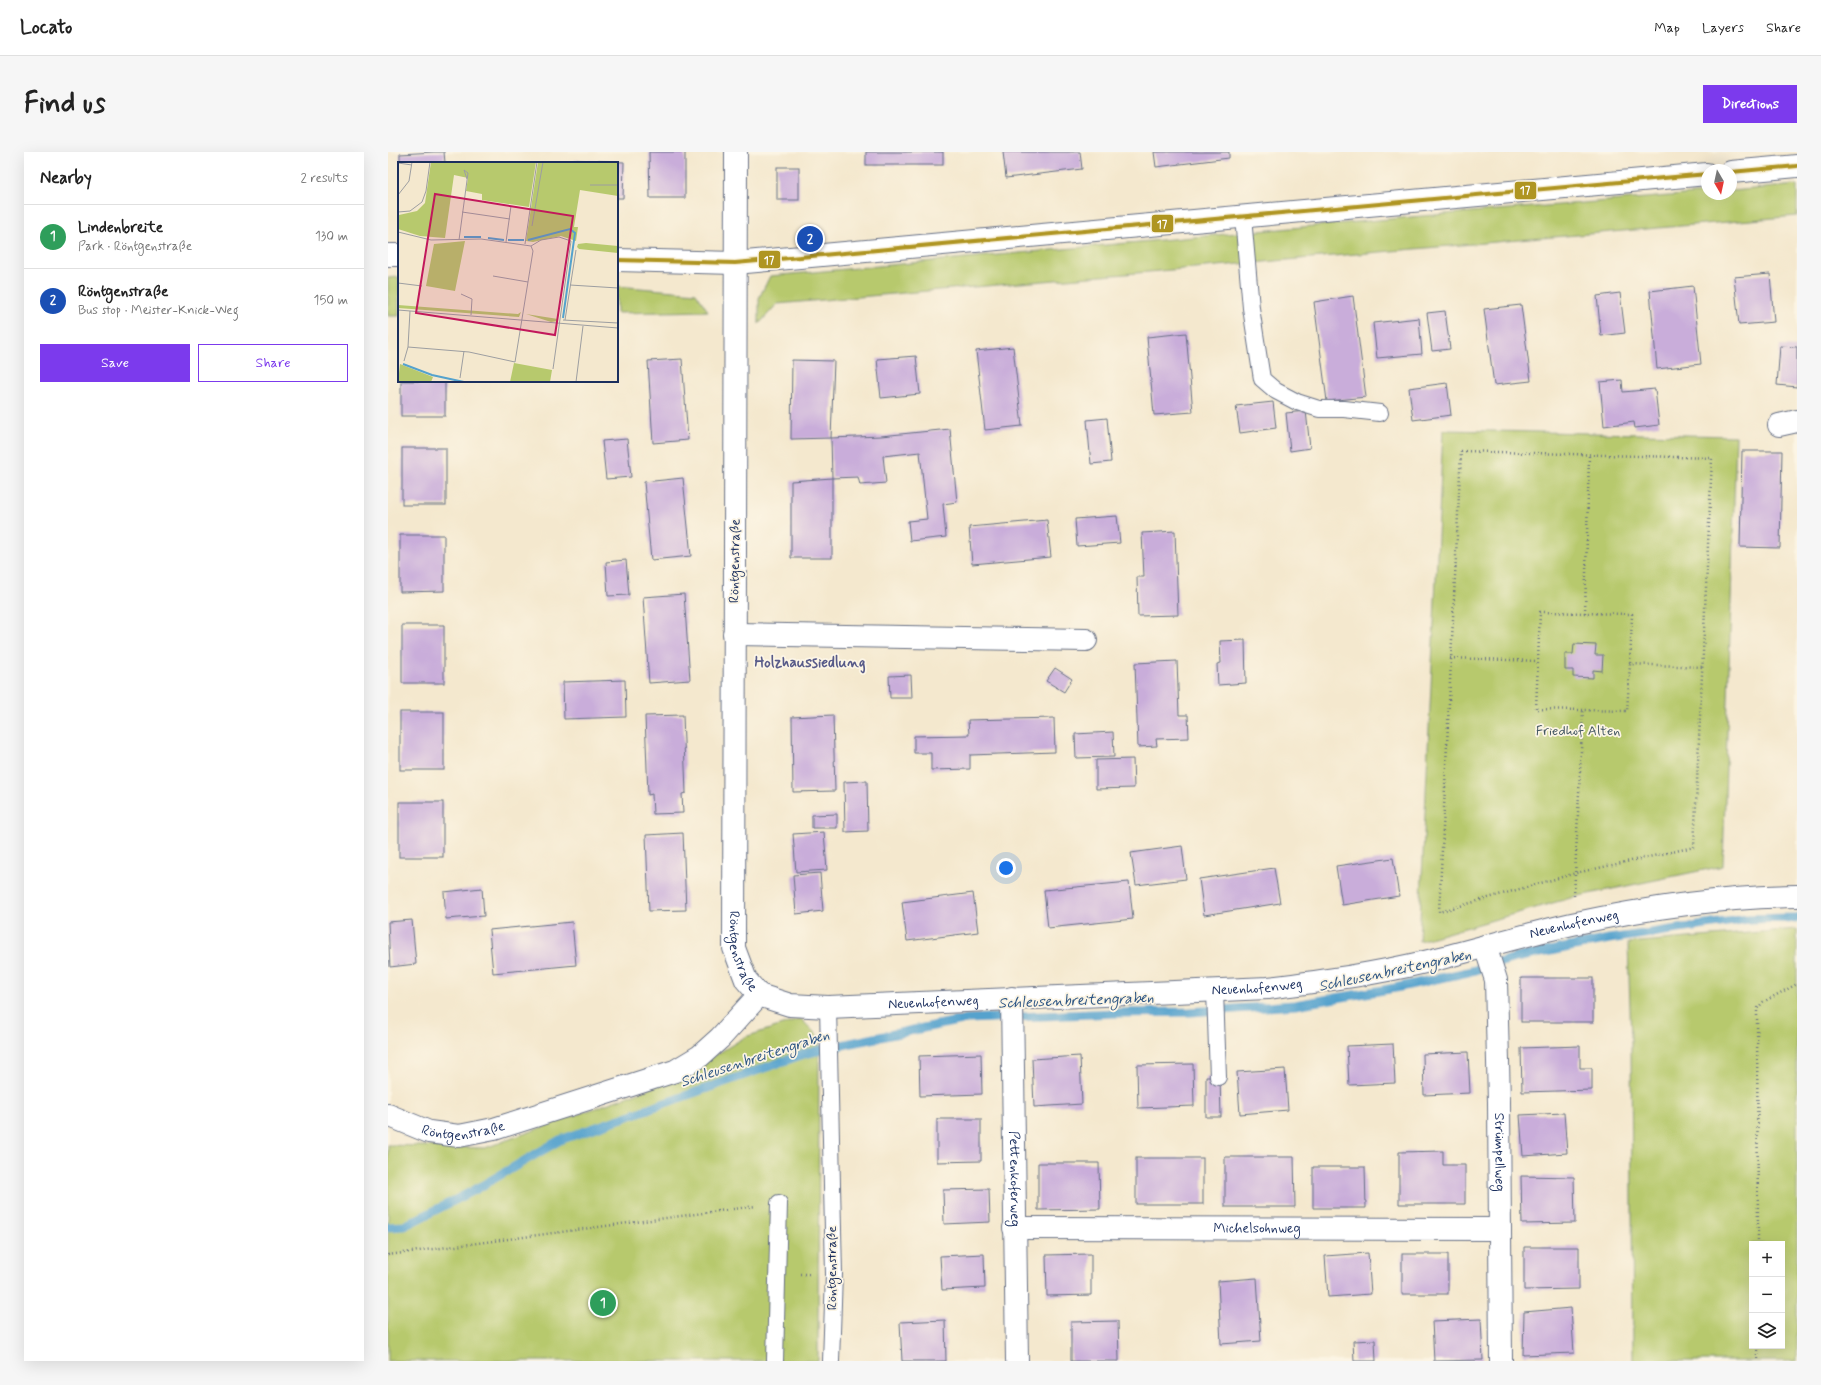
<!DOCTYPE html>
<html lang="en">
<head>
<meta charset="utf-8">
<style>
	:root { --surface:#fff; --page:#f6f6f6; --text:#222; --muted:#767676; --line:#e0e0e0; --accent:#7c3aed }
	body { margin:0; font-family:Mynerve,sans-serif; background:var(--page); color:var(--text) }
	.controls { position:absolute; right:12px; bottom:12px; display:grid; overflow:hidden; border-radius:0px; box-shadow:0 4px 16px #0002 }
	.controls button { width:36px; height:36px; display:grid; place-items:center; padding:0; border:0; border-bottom:1px solid var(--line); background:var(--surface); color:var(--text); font:20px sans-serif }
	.compass { position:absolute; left:1313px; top:12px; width:36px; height:36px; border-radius:50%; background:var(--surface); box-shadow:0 4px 16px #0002; rotate:171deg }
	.you { position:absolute; left:618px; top:716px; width:14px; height:14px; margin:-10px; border:3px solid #fff; border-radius:50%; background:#1a73e8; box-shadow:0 0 0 6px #1a73e833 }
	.badge { display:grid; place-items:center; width:26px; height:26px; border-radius:50%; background:var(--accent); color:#fff; font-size:13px; font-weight:700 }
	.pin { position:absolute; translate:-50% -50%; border:2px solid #fff; box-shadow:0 1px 4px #0006 }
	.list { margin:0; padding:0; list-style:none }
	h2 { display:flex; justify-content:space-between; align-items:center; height:52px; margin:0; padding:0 16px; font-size:17px }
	h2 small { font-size:13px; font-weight:400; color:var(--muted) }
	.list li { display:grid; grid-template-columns:26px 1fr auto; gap:12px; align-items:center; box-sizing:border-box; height:64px; padding:0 16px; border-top:1px solid var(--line) }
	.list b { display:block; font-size:15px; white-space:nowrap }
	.list p { margin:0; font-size:13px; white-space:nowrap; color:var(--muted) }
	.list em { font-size:13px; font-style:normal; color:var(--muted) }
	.actions { display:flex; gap:8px; padding:12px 16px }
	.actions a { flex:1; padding:9px 0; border:1px solid var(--accent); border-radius:0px; text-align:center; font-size:14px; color:var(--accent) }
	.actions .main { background:var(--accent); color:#fff }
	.icon { flex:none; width:22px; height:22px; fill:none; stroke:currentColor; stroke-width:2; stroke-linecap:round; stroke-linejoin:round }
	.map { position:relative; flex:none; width:1409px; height:1209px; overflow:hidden; border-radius:0px }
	header { display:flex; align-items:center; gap:24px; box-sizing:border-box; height:56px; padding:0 20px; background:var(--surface); border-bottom:1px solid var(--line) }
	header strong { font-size:19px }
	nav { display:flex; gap:22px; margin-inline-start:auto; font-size:14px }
	.intro { display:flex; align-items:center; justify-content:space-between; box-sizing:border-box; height:96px; padding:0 24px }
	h1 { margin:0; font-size:28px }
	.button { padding:10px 18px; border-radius:0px; background:var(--accent); color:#fff; font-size:14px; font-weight:700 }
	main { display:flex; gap:24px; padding:0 24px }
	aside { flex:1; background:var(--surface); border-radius:0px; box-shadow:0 4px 16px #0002 }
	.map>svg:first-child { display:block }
	.green { fill:#b7c96d; stroke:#697c66; fill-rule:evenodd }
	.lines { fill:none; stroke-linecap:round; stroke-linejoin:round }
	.stream { stroke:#54a2cd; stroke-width:9 }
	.building { fill:#c9adda }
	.lane-casing { stroke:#677085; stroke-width:18 }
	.street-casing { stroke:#677085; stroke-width:24 }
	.path { stroke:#677085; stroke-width:2.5; stroke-dasharray:1 3; stroke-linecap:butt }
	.lane { stroke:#fff; stroke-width:16 }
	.street { stroke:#fff; stroke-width:22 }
	.bus-1-casing { stroke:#fcf5e5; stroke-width:7 }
	.bus-1 { stroke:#af9521; stroke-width:4 }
	.labels { text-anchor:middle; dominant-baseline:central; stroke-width:3.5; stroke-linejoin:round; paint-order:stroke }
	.street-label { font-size:14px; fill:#1b2f5e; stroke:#fcf5e5 }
	.park-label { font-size:14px; fill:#425662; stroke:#fcf5e5 }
	.neighbourhood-label { font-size:15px; font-weight:bold; fill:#585b89; stroke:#fcf5e5 }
	.water-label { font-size:15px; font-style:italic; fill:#2f5785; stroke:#fcf5e5 }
	.inset-river { fill:none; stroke:#54a2cd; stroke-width:2 }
	.inset-road { fill:none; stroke:#9d9ea1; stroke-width:1 }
	.view { fill:#c2185b; fill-opacity:0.15; stroke:#c2185b; stroke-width:2 }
	.inset-edge { fill:none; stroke:#1b2f5e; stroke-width:2 }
	.line-badge { stroke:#fcf5e5; stroke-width:1.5 }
	.badge-label { font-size:11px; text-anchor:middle; font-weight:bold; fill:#fff }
</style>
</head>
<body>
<header>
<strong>Locato</strong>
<nav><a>Map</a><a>Layers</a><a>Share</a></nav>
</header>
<div class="intro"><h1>Find us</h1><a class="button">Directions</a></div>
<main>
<aside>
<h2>Nearby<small>2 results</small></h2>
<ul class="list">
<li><span class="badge" style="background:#2e9e5b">1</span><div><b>Lindenbreite</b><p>Park · Röntgenstraße</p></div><em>130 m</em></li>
<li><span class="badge" style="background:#1a4fb4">2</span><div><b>Röntgenstraße</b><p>Bus stop · Meister-Knick-Weg</p></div><em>150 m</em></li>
</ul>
<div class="actions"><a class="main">Save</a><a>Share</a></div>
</aside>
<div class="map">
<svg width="1409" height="1209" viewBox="0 0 1409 1209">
	<rect width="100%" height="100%" fill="#fcf5e5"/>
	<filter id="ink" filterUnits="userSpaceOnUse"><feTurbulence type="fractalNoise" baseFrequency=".025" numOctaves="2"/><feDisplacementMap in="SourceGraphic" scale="8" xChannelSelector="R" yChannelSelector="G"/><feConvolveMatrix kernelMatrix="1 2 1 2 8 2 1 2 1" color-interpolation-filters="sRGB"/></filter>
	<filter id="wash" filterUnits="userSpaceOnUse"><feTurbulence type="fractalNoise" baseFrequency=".012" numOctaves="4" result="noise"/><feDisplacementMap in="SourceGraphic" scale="16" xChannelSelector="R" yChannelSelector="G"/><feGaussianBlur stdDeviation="0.9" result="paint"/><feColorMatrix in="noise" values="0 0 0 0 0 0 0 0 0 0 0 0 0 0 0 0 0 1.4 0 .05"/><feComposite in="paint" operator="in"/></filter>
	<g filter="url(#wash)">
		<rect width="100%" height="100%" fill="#f4e8ce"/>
		<g class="green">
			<path d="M1409,33V64L389,152L371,172V146L382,124L1034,64L1319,41L1343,42V39Z"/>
			<path d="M11,125V164H0V126Z"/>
			<path d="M229,134L308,141L320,159L229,161Z"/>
			<path d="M1055,278L1348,284L1335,714L1186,745L1031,789Z"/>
			<path d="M1409,777V1209H1245L1243,889L1240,791ZM1364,1092H1394V1194H1364Z"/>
			<path d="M413,867L431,885L430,1209H0V993L97,996L290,926L357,885Z"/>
		</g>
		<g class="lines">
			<path class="stream" d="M0,1075L16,1074L85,1039L172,988L416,902L463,891L579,867L728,861L802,860L907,853L1007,836L1080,820L1127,806L1221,787L1360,767L1409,766"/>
		</g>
		<g id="blocks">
			<g class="building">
				<path d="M46,0H56L57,11H12V2Z"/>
				<path d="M261,0H297V46H262Z"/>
				<rect x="478" y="0" width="77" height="13"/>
				<path d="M615,0H692L694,17L618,26Z"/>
				<path d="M766,0H841V6L768,15Z"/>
				<path d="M187,8L236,10L235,46H229V11H187Z"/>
				<rect x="389" y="15" width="22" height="33"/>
				<path d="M1382,122L1386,170L1351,173L1346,125Z"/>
				<path d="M1305,134L1313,212L1269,217L1262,139Z"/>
				<path d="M1232,141L1237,181L1213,184L1209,144Z"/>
				<path d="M965,144L978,245L939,249L926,150Z"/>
				<path d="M1133,153L1143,229L1106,233L1096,157Z"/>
				<path d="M1057,159L1062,197L1044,199L1039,161Z"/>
				<path d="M1031,166L1034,202L989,206L985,171Z"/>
				<path d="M798,181L805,260L766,263L759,185Z"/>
				<path d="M1392,194L1409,195V235L1389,233Z"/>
				<path d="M625,195L634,274L597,278L588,199Z"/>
				<path d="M528,204L532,242L493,246L489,207Z"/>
				<path d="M294,207L300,288L265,291L260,209Z"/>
				<path d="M404,208L446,209L443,286L493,284L562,277L569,350L555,352L558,385L522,389L520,369L539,367L532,300L495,304L498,331L472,333L470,325L444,326L443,286L403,287Z"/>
				<path d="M1234,228L1235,240L1267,237L1271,273L1247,276L1246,270L1216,274L1212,230Z"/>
				<rect x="13" y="229" width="44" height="35"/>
				<path d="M1059,231L1063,263L1025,268L1021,236Z"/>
				<path d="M885,250L888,276L852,281L848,254Z"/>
				<path d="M918,259L922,296L902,299L898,261Z"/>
				<path d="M719,266L723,310L703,312L699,268Z"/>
				<path d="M239,287L243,325L218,327L214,289Z"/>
				<rect x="14" y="296" width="44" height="57"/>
				<path d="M1354,299H1394L1392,396L1352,395Z"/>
				<path d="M295,326L303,404L263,408L256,330Z"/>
				<path d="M444,326V406H403V329Z"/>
				<path d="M729,364L732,391L689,394L687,367Z"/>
				<path d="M659,368L663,405L584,412L581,375Z"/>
				<path d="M787,379L790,463L750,464L749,425H756L754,381Z"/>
				<path d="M12,383H56V439L12,440Z"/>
				<path d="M238,408L241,443L220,444L218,410Z"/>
				<path d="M296,442L302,528L261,531L255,445Z"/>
				<rect x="14" y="473" width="42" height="58"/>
				<path d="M857,488L858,531L830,533L829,512L833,511L832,489Z"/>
				<path d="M1186,492L1208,493L1207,503H1215L1214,519L1205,518V526L1185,525V518H1177V502H1185Z"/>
				<path d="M789,509L791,563H800L801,586L768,587L769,594L750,595L747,511Z"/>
				<path d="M667,516L684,527L676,540L658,529Z"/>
				<path d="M523,523L524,546H502L501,524Z"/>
				<path d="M237,528L238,565L176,567L175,530Z"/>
				<rect x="12" y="560" width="44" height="58"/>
				<path d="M295,563L298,641L294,642L295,661L265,662L264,642L260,643L257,564Z"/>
				<path d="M445,563L447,639L405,640L404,565Z"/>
				<path d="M666,566L667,600L582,603V617L543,618V601H526V584L581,583L580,568Z"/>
				<path d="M725,580L726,605L688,606L687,582Z"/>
				<path d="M745,607L746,636L708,637V608Z"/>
				<path d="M479,629L480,679L457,680L456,630Z"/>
				<rect x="11" y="650" width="44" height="55"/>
				<path d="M449,662V676H424V663Z"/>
				<path d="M436,680L439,718L408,720L405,682Z"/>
				<path d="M295,681L298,758L261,759L258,683Z"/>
				<path d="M794,694L798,727L748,733L743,701Z"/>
				<path d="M1005,706L1011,744L954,753L948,714Z"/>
				<path d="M886,716L892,751L816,763L811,727Z"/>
				<path d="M432,721L435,759L408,762L405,723Z"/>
				<path d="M741,730L745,767L660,776L656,738Z"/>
				<path d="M94,736L96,764L58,767L56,740Z"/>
				<path d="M585,741L590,780L519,789L514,750Z"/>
				<path d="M24,768L28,812L2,815L0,770Z"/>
				<path d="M184,770L188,813L105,821L101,778Z"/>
				<rect x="1133" y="826" width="72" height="44"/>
				<path d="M1005,892L1007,931L961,933L959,894Z"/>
				<path d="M1192,894V916H1204V938L1134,940L1133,896Z"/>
				<path d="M1080,900L1082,941L1036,943L1035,902Z"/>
				<path d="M593,902L594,942L532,944L531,904Z"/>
				<path d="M692,904L694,952L646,955L644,907Z"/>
				<path d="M805,912L806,954L750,956L749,913Z"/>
				<path d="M897,917L900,958L852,962L849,920Z"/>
				<path d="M818,925H832L833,965H818Z"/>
				<path d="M1176,961L1179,1001L1135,1004L1132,963Z"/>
				<path d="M549,967H593V1009L549,1010Z"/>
				<path d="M1055,999V1013H1077V1052H1011V1000Z"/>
				<path d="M837,1005H906L907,1055H837Z"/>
				<rect x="748" y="1006" width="67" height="46"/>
				<path d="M650,1011H711L712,1057L650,1058Z"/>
				<path d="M925,1015H977L978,1056H925Z"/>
				<path d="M1133,1024L1186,1025L1187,1071L1134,1072Z"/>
				<path d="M601,1037L602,1070L556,1072L555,1038Z"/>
				<path d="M1136,1095H1191V1137L1136,1138Z"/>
				<path d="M980,1101L983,1142L940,1145L937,1104Z"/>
				<path d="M596,1102L597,1136L554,1138L552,1104Z"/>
				<path d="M703,1102V1143L659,1144L658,1103Z"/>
				<rect x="1014" y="1102" width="46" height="40"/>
				<path d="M869,1126L873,1189L833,1192L830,1129Z"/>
				<path d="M1183,1156L1186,1201L1135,1203L1136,1160Z"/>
				<path d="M1093,1167L1095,1208L1046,1209L1044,1169Z"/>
				<path d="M557,1168L558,1209H514L512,1170Z"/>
				<path d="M730,1169L731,1209H683V1170Z"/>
				<path d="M987,1188L988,1209H966L965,1189Z"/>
			</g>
		</g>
	</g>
	<g filter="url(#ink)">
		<use href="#blocks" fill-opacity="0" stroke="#677085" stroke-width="1"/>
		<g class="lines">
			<g class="lane-casing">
				<g id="lane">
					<path d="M855,65L863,156L874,227L888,239L909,250L931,257H956L992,261"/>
					<path d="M827,839L830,925"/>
					<path d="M440,855L446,1122L443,1209"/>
					<path d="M387,1209L391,1051"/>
				</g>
			</g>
			<g class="street-casing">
				<g id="street">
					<path id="s1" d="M348,0L346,796L358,828L371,843"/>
					<path d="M1343,20L1409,14"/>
					<path d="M0,103H11"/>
					<path d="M229,108L347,111L1319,22"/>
					<path d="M1391,273L1409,269"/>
					<path d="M346,482L698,488"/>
					<path id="s2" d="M1097,794L1108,828L1111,950L1113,1209"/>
					<path id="s3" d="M371,843L402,853L440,855L880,836C934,829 988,822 1041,809C1089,797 1136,783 1184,772C1258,756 1333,745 1409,744"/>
					<path id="s4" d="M624,846L629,1208"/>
					<path id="s5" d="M0,963L41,980L71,984L106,977L287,919L312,904L332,886L371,843"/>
					<path id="s6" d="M626,1076L1112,1077"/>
				</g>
			</g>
			<g class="path">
				<path d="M1073,299L1324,306L1306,695L1188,721L1051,760Z"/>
				<path d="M1197,461L1201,303"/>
				<path d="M1062,506L1150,509"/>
				<path d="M1195,558L1148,557L1152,460L1244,462L1242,512"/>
				<path d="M1186,744L1195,558L1239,559L1242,512L1316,515"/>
				<path d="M1370,1092L1369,857L1375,850L1409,832"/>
				<path d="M0,1103L368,1054"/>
				<path d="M412,1122H423"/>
				<path d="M1370,1194V1209"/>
			</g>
			<use href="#lane" class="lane"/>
			<use href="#street" class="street"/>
			<g class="bus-1-casing">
				<g id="bus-1">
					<path d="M1343,20L1409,14"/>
					<path d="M229,108L347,111L1319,22"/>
				</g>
			</g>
			<use href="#bus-1" class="bus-1"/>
		</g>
	</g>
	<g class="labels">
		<g class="street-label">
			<text transform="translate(347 409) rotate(-89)">Röntgenstraße</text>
			<text stroke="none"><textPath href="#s3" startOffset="824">Neuenhofenweg</textPath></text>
			<text stroke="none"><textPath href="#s1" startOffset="801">Röntgenstraße</textPath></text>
			<text stroke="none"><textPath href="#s3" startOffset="500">Neuenhofenweg</textPath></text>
			<text stroke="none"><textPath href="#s3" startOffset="176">Neuenhofenweg</textPath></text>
			<text stroke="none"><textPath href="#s5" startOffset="79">Röntgenstraße</textPath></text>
			<text stroke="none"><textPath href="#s2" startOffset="208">Strümpellweg</textPath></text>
			<text stroke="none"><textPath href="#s4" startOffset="181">Pettenkoferweg</textPath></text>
			<text stroke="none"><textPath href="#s6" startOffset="243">Michelsohnweg</textPath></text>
			<text transform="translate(444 1116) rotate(-90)">Röntgenstraße</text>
		</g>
		<g class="park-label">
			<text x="1190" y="579">Friedhof Alten</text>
		</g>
		<g class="neighbourhood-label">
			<text x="422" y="511">Holzhaussiedlung</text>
		</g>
		<g class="water-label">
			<text transform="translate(1007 819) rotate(-12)">Schleusenbreitengraben</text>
			<text transform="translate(688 849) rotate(-2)">Schleusenbreitengraben</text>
			<text transform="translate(367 907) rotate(-18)">Schleusenbreitengraben</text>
		</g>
	</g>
	<g transform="translate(10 10)">
		<rect width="220" height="220" fill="#f4e8ce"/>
		<path d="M33,0H138L131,45L84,38V32L68,29L70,16L56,13L47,76L22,74L0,67L1,53L19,49L27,41ZM140,0H220V34L182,28L176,65H180L178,79L163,74L135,80L128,79ZM67,79L57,129L28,124L36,82ZM188,81L220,84V91L181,87L179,85L180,82ZM0,143L120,152L123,150L121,155L0,146ZM128,152L160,157V159L153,160ZM116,201L154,208L152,220H112ZM2,202L35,215L33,220H0Z" fill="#b7c96d"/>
		<path class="inset-river" d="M66,75H83M90,76L106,78M110,78H126M130,78L172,67L177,71L165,156M5,202L34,213L66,220"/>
		<path class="inset-road" d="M0,1L14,3M192,23H220M0,33L11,19L14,0M0,50L12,49L24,40L28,29L32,0M64,50L112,57M134,64L145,0M0,70L33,78L83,77L133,84M61,78L70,11L66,8L69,17M108,80L113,44M127,82L139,0M133,84L143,78L161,75L173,79L155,207M95,114L130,120M0,121L24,124M172,123L220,126M63,132L74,137L73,153M0,148L220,166M165,158L220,161M167,158L178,88M10,185L71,190L117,200L135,89L133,84M6,199L10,185L12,149M62,216L66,189M178,220L185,164"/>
		<path class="view" d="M37,32L175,54L157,173L18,151Z"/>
		<rect width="220" height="220" class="inset-edge"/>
	</g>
	<g class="line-badge">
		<rect x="1126" y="29" width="23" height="19" rx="4" fill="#af9521"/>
		<rect x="763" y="62" width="23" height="19" rx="4" fill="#af9521"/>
		<rect x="370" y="98" width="23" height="19" rx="4" fill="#af9521"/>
	</g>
	<g class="badge-label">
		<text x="1137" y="42">17</text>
		<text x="774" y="76">17</text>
		<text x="381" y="112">17</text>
	</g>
</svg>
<div class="controls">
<button>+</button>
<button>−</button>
<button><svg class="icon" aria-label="layers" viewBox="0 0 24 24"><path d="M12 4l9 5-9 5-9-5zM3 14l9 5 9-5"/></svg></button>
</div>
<svg class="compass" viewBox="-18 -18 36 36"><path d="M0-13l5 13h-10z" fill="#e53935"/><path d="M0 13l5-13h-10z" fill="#767676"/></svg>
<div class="you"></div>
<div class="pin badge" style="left:215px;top:1151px;background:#2e9e5b">1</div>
<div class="pin badge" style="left:422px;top:87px;background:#1a4fb4">2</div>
</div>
</main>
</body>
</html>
